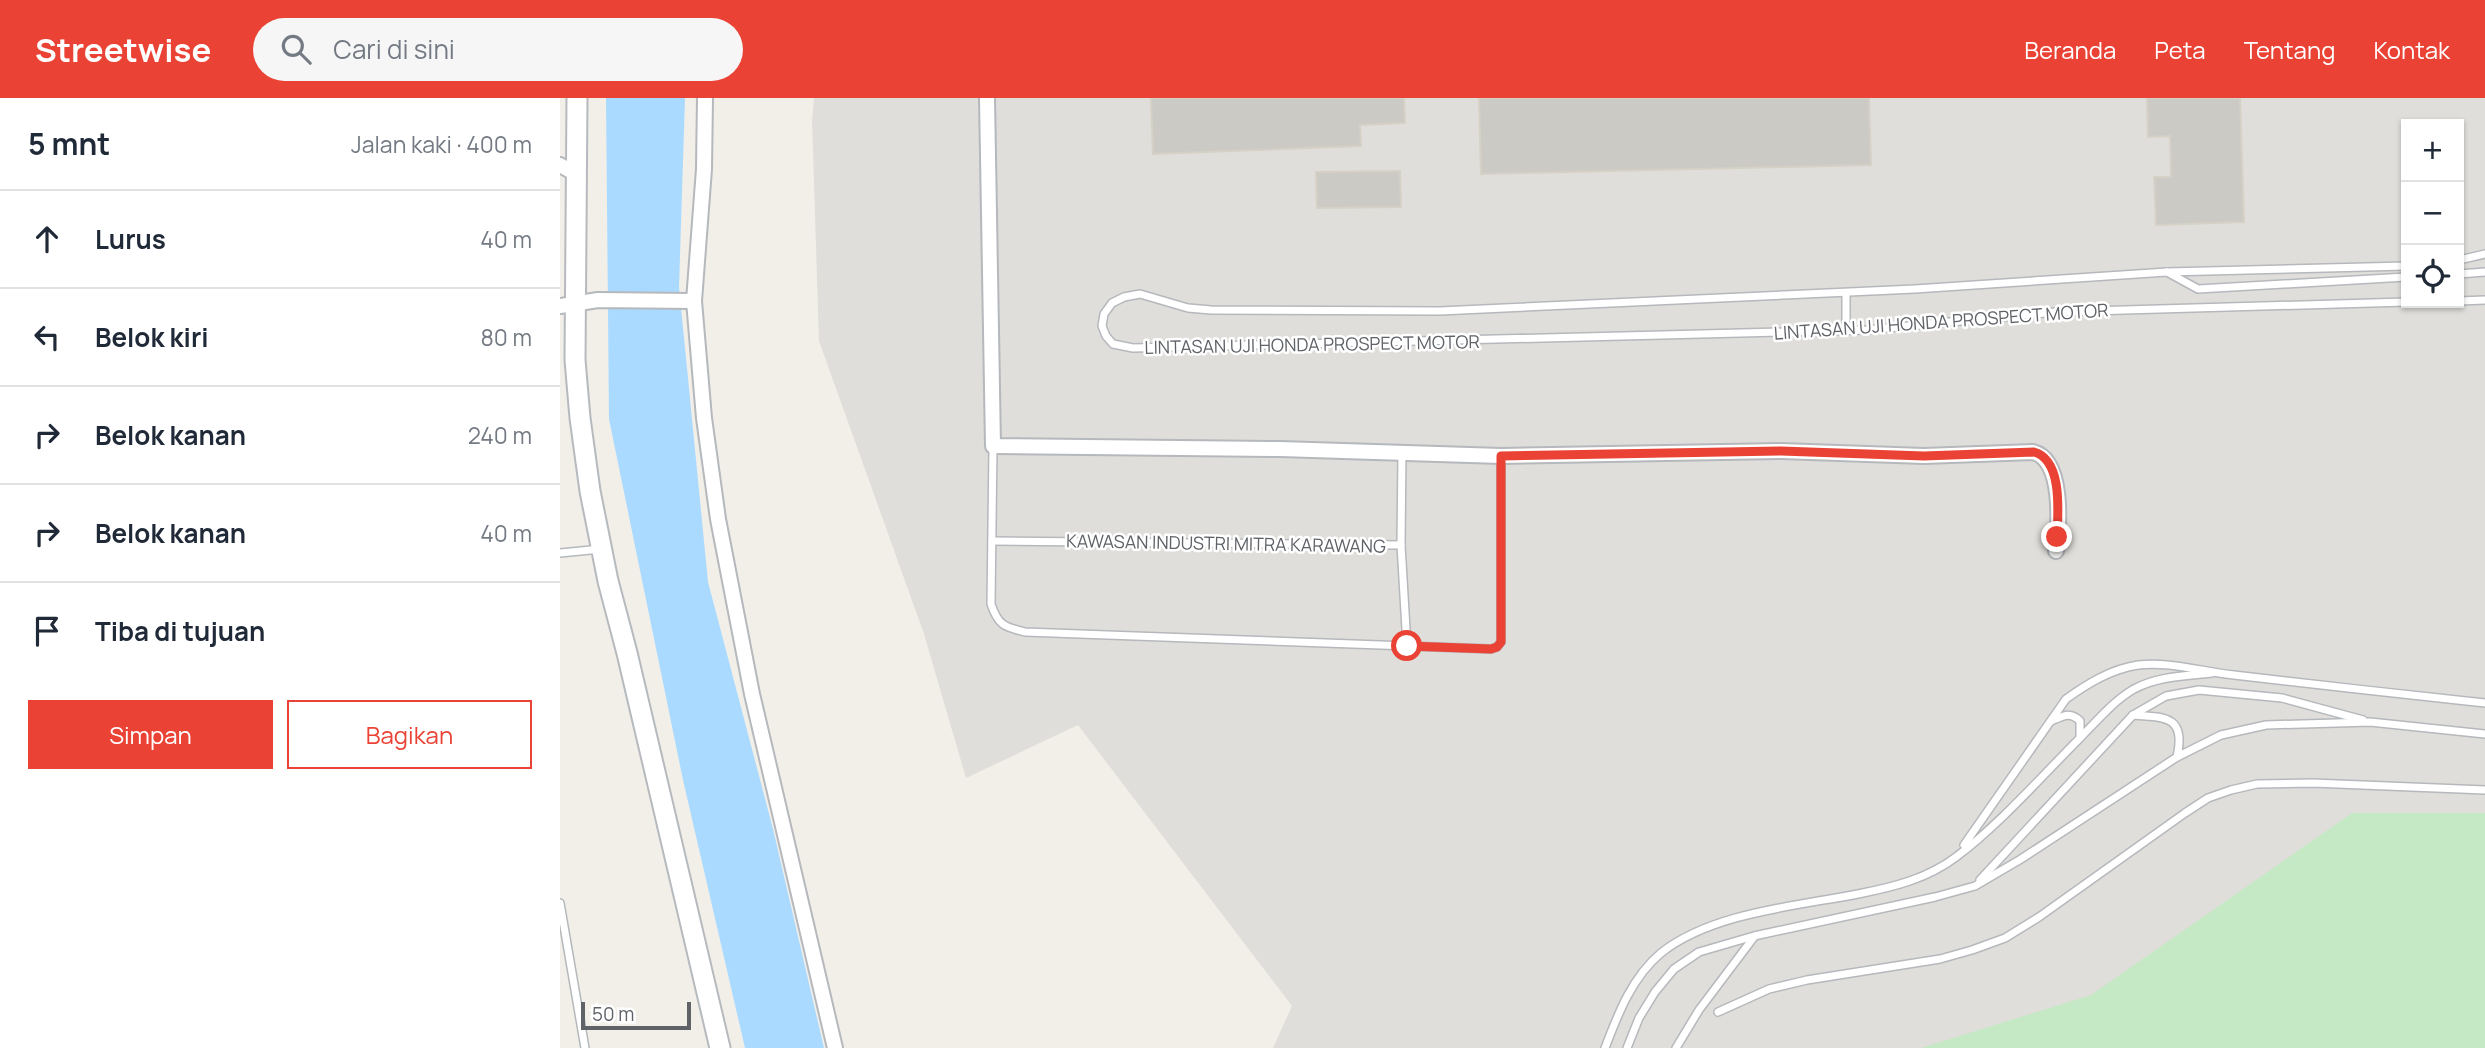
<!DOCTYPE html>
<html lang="id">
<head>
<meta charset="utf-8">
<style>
	:root { --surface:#fff; --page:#f6f6f7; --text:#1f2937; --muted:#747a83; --line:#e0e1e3; --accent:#ea4335 }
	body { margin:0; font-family:Manrope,sans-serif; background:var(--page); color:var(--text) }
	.controls { position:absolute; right:21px; top:21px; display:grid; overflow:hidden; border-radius:0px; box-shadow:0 2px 5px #0004 }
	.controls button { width:63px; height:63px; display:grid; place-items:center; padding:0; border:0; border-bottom:2px solid var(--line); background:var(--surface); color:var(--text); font:35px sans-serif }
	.scale { position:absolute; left:21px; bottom:18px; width:110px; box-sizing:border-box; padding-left:7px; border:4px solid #5f6368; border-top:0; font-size:19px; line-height:24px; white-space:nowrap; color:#5f6368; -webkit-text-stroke:5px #fff; paint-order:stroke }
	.stop { position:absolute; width:21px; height:21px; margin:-16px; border:5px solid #ea4335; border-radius:50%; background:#fff }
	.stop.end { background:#ea4335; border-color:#fff; box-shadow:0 2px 7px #0008 }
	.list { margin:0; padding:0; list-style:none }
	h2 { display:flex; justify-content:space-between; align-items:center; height:91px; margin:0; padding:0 28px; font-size:30px }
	h2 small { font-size:23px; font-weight:400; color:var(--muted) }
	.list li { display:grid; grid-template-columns:46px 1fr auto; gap:21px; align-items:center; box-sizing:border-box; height:98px; padding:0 28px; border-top:2px solid var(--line) }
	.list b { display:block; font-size:26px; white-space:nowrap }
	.list em { font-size:23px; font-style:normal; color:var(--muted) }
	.actions { display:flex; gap:14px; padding:21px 28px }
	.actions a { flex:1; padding:16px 0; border:2px solid var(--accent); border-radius:0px; text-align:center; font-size:24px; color:var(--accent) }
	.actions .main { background:var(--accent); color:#fff }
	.icon { flex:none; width:38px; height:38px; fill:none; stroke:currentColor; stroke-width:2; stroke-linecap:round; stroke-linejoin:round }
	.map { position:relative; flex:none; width:1925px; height:950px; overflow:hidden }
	header { display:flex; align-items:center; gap:42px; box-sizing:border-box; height:98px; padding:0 35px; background:var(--accent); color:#fff }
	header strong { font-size:33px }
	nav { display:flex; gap:38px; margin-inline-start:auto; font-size:24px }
	.search { width:490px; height:63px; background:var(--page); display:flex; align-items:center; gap:18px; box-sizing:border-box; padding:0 24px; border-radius:38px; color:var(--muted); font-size:26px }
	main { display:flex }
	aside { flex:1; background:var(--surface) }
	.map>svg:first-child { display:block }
	.industrial { fill:#e0deda; fill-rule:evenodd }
	.green { fill:#c5e8c5 }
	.water { fill:#aadaff }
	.building { fill:#cccac5; stroke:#d6d1c6; stroke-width:2 }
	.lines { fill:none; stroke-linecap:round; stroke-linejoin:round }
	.lane-casing { stroke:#b5b8bc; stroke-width:10 }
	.street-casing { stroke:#b5b8bc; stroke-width:18 }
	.secondary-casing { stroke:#b6babf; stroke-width:23 }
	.lane { stroke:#fff; stroke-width:7 }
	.street { stroke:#fff; stroke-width:14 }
	.secondary { stroke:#fff; stroke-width:19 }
	.route { stroke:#ea4335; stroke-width:9 }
	.labels { text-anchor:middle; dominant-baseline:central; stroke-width:5; stroke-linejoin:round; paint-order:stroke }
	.street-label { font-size:18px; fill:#5f6368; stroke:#fff }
</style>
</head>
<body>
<header>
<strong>Streetwise</strong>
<div class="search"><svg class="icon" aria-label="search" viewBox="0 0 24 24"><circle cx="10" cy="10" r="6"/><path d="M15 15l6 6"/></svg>Cari di sini</div>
<nav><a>Beranda</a><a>Peta</a><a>Tentang</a><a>Kontak</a></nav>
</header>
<main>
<aside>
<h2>5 mnt<small>Jalan kaki · 400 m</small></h2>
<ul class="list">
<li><svg class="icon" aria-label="ahead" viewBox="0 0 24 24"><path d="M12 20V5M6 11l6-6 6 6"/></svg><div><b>Lurus</b></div><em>40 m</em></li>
<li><svg class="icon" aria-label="left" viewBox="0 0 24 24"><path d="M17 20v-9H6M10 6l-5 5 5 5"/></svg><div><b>Belok kiri</b></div><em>80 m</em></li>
<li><svg class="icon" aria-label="right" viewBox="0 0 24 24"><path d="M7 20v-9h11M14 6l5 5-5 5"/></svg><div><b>Belok kanan</b></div><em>240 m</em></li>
<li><svg class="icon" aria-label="right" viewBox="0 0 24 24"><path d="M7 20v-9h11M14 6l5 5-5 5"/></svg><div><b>Belok kanan</b></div><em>40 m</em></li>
<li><svg class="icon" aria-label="arrive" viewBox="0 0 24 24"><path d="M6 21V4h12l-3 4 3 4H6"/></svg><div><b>Tiba di tujuan</b></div></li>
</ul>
<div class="actions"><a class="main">Simpan</a><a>Bagikan</a></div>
</aside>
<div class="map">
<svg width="1925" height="950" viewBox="0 0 1925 950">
	<rect width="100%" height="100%" fill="#f1efe8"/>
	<path class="industrial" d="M254,0H1925V950H713L732,908L518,627L406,680L364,536L259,243L252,22ZM1846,26H1899V205H1846Z"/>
	<path class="green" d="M1792,715H1925V950H1361L1531,897Z"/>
	<path class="water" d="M46,0H125L119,189L148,484L213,731L264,950H185L123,682L49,321Z"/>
	<g class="building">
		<path d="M591,0H844L845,25L800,27L801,48L593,56Z"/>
		<path d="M919,0H1309L1311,67L921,76Z"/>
		<path d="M1587,0H1680L1684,124L1596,127L1594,79H1611L1610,38L1588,39Z"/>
		<path d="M840,73L841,109L757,110L756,74Z"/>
	</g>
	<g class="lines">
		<g class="lane-casing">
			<g id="lane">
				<path d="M1899,162L1925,156"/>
				<path d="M1846,168L1607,174L1355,191L880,213L651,212L628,210L580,196L564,199L552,205L544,216L542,228L546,238L553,246L573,250L1306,232L1496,214L1846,204"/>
				<path d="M1607,174L1638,191L1846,179"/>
				<path d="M1899,176L1925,174"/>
				<path d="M1286,195V232"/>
				<path d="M1899,203L1925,202"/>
				<path d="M433,349L431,506C438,527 444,529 465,534L931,551L937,549L941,544V358"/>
				<path d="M432,443L841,447L847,548"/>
				<path d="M841,447L842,355"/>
				<path d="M0,455L41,451"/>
				<path d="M1573,617C1607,619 1626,619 1617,659"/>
				<path d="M1491,623C1503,618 1510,613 1520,623V639"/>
				<path d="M1404,747L1506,601C1527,586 1551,571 1578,567C1609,563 1643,574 1674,577C1758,587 1841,596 1925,605"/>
				<path d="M1420,782L1573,617L1606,598L1639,592L1722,600L1803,622"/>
				<path d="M0,805L25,950"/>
				<path d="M1158,914L1209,891L1247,882L1380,861L1412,852L1445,840L1479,819L1625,715L1648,700L1671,692L1697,686L1753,685L1925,692"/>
				<path d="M1045,950C1058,916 1072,879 1101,855C1151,815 1236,808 1298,796C1333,789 1367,781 1396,759C1439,727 1481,679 1519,641C1536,624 1553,603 1574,591C1598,578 1626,578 1652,575"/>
				<path d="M1067,950L1079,920L1095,894L1114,871L1139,854L1194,838L1375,799L1415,788L1461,761L1617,659L1661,637L1706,627L1810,624L1925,636"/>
				<path d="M1116,950L1139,912L1194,839"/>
			</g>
		</g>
		<g class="street-casing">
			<g id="street">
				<path d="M145,0L144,71L134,203L144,320L158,421L192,596L275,950"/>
				<path d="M427,0L433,348L720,351L941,358L1221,353L1364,358L1473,354C1504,362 1499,427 1496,453"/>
				<path d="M0,67L16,76"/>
				<path d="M0,208L38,202L134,203"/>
			</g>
		</g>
		<g class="secondary-casing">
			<path id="secondary" d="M17,0L15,262L20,320L30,393L48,483L67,555L160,950"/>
		</g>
		<use href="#lane" class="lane"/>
		<use href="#street" class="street"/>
		<use href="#secondary" class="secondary"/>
	</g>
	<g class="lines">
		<path class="route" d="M847,548L931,551L937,549L941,544V358L1221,353L1364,358L1474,354C1503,362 1498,414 1497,439"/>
	</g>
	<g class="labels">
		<g class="street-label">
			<text transform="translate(1381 223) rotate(-4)">LINTASAN UJI HONDA PROSPECT MOTOR</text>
			<text transform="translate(752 246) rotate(-1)">LINTASAN UJI HONDA PROSPECT MOTOR</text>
			<text transform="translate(666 445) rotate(1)">KAWASAN INDUSTRI MITRA KARAWANG</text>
		</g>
	</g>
</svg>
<div class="controls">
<button>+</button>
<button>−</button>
<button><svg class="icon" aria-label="locate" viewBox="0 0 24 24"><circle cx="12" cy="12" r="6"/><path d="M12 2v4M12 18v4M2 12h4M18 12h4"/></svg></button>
</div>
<div class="scale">50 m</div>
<div class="stop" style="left:847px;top:548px"></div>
<div class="stop end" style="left:1497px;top:439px"></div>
</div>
</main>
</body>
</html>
